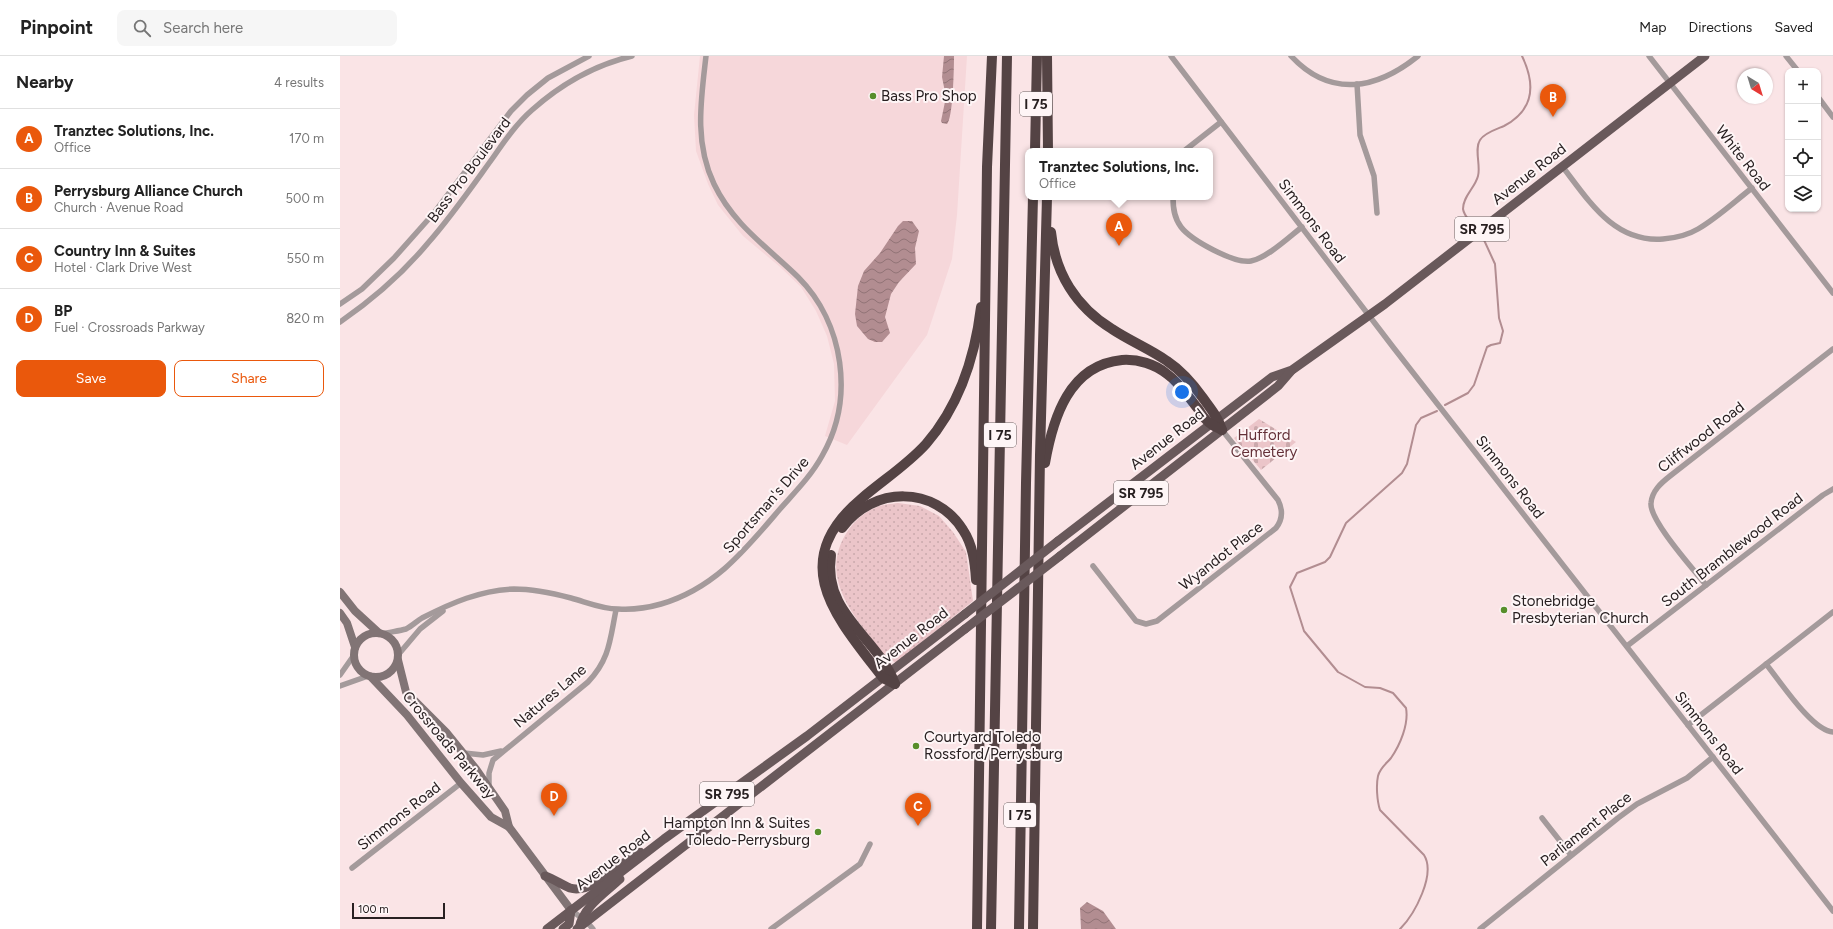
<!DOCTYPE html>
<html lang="en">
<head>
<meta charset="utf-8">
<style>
	:root { --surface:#fff; --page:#f6f6f6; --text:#222; --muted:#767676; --line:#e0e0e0; --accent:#ea580c }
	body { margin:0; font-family:Figtree,sans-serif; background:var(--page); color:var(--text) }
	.controls { position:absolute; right:12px; top:12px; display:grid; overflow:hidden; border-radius:8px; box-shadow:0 1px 3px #0004 }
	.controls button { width:36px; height:36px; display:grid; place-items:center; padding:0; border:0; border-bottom:1px solid var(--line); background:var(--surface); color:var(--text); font:20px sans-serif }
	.compass { position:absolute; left:1397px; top:12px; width:36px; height:36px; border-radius:50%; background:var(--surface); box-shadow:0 1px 3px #0004; rotate:142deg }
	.scale { position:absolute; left:12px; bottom:10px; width:93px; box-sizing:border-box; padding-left:4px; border:2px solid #282021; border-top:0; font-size:11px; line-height:14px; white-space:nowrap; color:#282021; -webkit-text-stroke:3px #fef5f6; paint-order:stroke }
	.you { position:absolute; left:842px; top:336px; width:14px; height:14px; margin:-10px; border:3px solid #fff; border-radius:50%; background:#1a73e8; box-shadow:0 0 0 6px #1a73e833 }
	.badge { display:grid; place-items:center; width:26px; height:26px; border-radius:50%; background:var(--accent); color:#fff; font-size:13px; font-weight:700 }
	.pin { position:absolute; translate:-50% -33px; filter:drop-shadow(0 1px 2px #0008) }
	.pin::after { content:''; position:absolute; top:21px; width:14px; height:12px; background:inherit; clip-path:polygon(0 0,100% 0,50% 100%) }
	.popup { position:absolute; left:685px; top:92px; width:188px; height:52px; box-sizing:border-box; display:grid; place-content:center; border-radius:8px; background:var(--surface); filter:drop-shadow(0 1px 3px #0005); font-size:13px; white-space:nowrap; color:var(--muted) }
	.popup b { font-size:15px; color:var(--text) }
	.popup::after { content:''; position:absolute; left:50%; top:100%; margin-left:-8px; border:8px solid transparent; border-top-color:var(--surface) }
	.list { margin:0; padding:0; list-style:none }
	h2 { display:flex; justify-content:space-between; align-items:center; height:52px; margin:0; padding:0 16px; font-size:17px }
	h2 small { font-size:13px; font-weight:400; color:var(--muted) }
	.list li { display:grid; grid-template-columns:26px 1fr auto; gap:12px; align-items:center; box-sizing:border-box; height:60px; padding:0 16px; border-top:1px solid var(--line) }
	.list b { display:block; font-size:15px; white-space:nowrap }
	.list p { margin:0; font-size:13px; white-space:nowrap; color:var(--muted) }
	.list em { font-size:13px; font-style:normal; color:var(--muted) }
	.actions { display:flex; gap:8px; padding:12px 16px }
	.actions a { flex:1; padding:9px 0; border:1px solid var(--accent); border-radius:8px; text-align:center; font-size:14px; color:var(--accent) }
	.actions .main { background:var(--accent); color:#fff }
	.icon { flex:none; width:22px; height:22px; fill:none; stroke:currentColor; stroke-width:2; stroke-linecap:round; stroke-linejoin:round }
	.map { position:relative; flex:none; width:1493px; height:873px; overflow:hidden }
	header { display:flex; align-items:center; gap:24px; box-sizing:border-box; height:56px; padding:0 20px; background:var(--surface); border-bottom:1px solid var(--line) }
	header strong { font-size:19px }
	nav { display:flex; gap:22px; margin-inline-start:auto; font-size:14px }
	.search { width:280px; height:36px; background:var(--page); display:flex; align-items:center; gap:10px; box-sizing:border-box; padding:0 14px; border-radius:8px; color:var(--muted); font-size:15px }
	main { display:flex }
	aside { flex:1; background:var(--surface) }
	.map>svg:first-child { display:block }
	.built { fill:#f6d7da }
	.grass { fill:url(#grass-dots) }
	.cemetery { fill:url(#cemetery-stones) }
	.water { fill:url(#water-waves) }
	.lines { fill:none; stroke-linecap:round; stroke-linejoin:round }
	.stream { stroke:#b28d91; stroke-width:2 }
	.street { stroke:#a49a9b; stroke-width:5.5 }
	.secondary { stroke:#817475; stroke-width:8 }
	.primary { stroke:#69595b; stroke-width:9 }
	.highway { stroke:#544344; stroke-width:10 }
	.primary-bridge { stroke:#69595b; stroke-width:9 }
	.poi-dot { fill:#578e2a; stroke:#fef5f6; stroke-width:1.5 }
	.labels { text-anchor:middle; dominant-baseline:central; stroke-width:4; stroke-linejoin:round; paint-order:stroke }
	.shield { fill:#fef5f6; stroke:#686061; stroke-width:1 }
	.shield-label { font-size:14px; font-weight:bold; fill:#282021 }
	.poi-label { font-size:15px; fill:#282021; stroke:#fef5f6; text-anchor:start }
	.street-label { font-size:15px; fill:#282021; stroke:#fef5f6 }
	.park-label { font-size:15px; fill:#643038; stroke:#fef5f6 }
</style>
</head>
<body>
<header>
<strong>Pinpoint</strong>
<div class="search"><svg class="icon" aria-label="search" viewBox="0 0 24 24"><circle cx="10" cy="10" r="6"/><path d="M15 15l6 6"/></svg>Search here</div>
<nav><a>Map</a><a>Directions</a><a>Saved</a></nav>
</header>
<main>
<aside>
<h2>Nearby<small>4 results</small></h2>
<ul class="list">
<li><span class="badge">A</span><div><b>Tranztec Solutions, Inc.</b><p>Office</p></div><em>170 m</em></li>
<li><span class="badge">B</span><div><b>Perrysburg Alliance Church</b><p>Church · Avenue Road</p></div><em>500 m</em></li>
<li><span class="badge">C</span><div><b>Country Inn &amp; Suites</b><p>Hotel · Clark Drive West</p></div><em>550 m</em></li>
<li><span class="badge">D</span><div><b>BP</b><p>Fuel · Crossroads Parkway</p></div><em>820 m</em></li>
</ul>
<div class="actions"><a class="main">Save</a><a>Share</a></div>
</aside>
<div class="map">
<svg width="1493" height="873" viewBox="0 0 1493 873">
	<defs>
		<pattern id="grass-dots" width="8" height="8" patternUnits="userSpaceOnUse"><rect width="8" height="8" fill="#ebc5c9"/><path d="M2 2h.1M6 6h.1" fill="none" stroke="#caa9ac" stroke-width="1.8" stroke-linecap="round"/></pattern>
		<pattern id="cemetery-stones" width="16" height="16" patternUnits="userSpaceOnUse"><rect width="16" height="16" fill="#ebc5c9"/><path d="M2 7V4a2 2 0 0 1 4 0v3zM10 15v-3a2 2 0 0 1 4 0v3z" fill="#caa9ac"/></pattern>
		<pattern id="water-waves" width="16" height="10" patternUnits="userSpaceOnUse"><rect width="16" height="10" fill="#b28d91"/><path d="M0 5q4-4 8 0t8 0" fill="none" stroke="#917376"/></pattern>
	</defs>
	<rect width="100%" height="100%" fill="#fae4e6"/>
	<path class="built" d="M360,0H627L617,159L612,203L587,279L507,389L485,380L495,345L494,308L487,280L476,255L461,231L439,210L403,180L378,149L368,128L356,95L354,59Z"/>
	<path class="grass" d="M558,447L580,450L599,460L613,476L626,496L633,545L556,607C539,597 534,587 523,572C512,557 500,539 497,520C492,492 511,461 537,451C544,448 552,448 558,447Z"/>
	<path class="cemetery" d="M919,363L956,386L921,414L894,382Z"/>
	<g class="water">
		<path d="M604,0H614C614,11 613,63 607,68L602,67L601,65L606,41L602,21Z"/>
		<path d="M563,165H572L579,175L575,192L576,208L559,226L551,238L545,261L550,277L542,286H535L528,283L517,270L515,258L518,230L524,215L540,197L558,170Z"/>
		<path d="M747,846L763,855L776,873H741L740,852Z"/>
	</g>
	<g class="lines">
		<g class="stream">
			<path d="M1133,169C1129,164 1124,160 1123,153C1123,140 1135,132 1138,120C1141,110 1134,93 1140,84C1144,77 1157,73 1164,70C1194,54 1196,29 1182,0"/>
			<path d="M1105,349L1128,337L1134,329L1147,291L1151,289L1160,287L1163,275L1159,262L1155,208L1144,184"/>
			<path d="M1060,873C1075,858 1096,818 1084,799L1040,754C1037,745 1036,729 1038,720C1040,712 1046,708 1051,702C1060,689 1069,668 1066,652L1053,637L1040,632L1025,631L998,616L964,575L950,531L957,517L985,506L990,501L1006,467L1062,417L1067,408L1076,369L1081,362L1097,355"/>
		</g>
		<g class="street">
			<path d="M831,0L1053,291L1493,855"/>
			<path d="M951,0C991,43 1037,33 1078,0"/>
			<path d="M1309,0L1493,237"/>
			<path d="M1446,0L1458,15"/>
			<path d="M1017,28L1020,79L1034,120L1037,157"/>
			<path d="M1478,41L1493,61"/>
			<path d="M844,95L881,66"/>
			<path d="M1222,110C1249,145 1274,187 1323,183C1335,182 1348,179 1358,173C1377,162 1394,146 1412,132"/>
			<path d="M833,141C833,152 834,162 841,171C851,184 894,208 911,205C927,202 949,181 962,171"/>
			<path d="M0,248L22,233L54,202L94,157L171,55L187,39L208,22L249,0"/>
			<path d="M0,266C32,244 63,217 88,187C111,161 131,132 152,103C164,86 176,68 192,54C220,29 255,9 292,0"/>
			<path d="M753,510L796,565L806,568L817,565L936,472C943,463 943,454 938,444L882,374"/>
			<path d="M1366,529C1354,514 1309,464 1311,447C1312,435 1321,427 1330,420L1493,293"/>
			<path d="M42,578C50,576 59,575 66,573C72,570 77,565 82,562C111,547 141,534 174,533C193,533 212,537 231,542C246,546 262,553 278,553C292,554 307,552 321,548C375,532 405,494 440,453C455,436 471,420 482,400C515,343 504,267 458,221C427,191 393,168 374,128C354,86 361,44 366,0"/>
			<path d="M1287,590L1483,439L1493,433"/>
			<path d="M58,599L80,573L103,555"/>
			<path d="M1426,608C1440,625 1472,675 1493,676"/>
			<path d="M0,619L14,599"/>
			<path d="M0,630L28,620"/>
			<path d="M1348,669L1493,556"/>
			<path d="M124,697L143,699L161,695"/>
			<path d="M149,732V717L153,704L248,626C270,603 270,583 276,554"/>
			<path d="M1202,762L1231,799"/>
			<path d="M12,812L121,727"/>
			<path d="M231,854L247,866L253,873"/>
			<path d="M431,873L520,808L530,788"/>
			<path d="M1140,873L1278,762L1297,748L1347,722L1373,701"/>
		</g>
		<g class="secondary">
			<path d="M0,536L15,555L39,577"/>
			<path d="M0,557L7,567L15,591"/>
			<circle cx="36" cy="599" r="22"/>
			<path d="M58,604L66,636L106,676L136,713L165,755L169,771"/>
			<path d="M31,621L67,659L121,727L151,761L169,771L231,854"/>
		</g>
		<g class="primary">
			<path d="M718,485L932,321L952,314L1045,248L1365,0"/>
			<path d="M720,500L938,330L951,315"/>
			<path d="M205,820C214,823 222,829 230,832C252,839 281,806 300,796"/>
			<path d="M239,872C244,850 264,838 280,823"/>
			<path d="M207,873L324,783L467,680L625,558"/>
			<path d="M223,873L229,868L231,854"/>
			<path d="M237,873L625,573"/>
		</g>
		<g class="highway">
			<path d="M707,0L708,95"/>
			<path d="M695,95L697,0"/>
			<path d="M711,176C715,217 736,251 772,273C790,285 810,293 827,305C842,315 853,328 863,342C871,353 878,361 882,374"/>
			<path d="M705,407C713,362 729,309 782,304C798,303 815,308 827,318C840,327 849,342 859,354C862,359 866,365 871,368C874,370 878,372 882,374"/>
			<path d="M502,472C533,430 595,429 623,474C633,489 635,507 636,524"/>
			<path d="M491,499C482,558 538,581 555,628"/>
			<path d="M555,628L543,622C497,562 445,507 521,443C543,424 567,409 586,388C619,350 635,301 641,251"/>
			<path d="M637,873L647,111L652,0"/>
			<path d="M651,873L667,0"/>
			<path d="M679,873L686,427L693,141"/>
			<path d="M693,873L700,399L707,141"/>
		</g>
		<g class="primary-bridge">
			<path d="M625,558L718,485"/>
			<path d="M625,573L720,500"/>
		</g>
	</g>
	<g class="poi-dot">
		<circle cx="533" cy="40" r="4"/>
		<circle cx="1164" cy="554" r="4"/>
		<circle cx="576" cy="690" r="4"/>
		<circle cx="478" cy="776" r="4"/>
	</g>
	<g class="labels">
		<g class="shield">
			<rect x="680" y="36" width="32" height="24" rx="3"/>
			<rect x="1115" y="161" width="54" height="24" rx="3"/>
			<rect x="644" y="367" width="32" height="24" rx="3"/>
			<rect x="774" y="425" width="54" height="24" rx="3"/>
			<rect x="360" y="726" width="54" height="24" rx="3"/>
			<rect x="664" y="747" width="32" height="24" rx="3"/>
		</g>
		<g class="shield-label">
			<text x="696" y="48">I 75</text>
			<text x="1142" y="173">SR 795</text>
			<text x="660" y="379">I 75</text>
			<text x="801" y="437">SR 795</text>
			<text x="387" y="738">SR 795</text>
			<text x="680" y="759">I 75</text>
		</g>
		<g class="poi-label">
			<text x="541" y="40">Bass Pro Shop</text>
			<text x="1172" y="545">Stonebridge<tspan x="1172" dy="17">Presbyterian Church</tspan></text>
			<text x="584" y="681">Courtyard Toledo<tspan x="584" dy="17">Rossford/Perrysburg</tspan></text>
			<text x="470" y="767" text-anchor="end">Hampton Inn &amp; Suites<tspan x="470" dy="17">Toledo-Perrysburg</tspan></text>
		</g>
		<g class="street-label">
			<text transform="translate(1403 102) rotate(52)">White Road</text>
			<text transform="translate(129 114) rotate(-53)">Bass Pro Boulevard</text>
			<text transform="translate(1189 118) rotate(-38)">Avenue Road</text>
			<text transform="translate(972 165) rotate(53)">Simmons Road</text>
			<text transform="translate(1361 381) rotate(-38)">Cliffwood Road</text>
			<text transform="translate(827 383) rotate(-38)">Avenue Road</text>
			<text transform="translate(1170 421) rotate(52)">Simmons Road</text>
			<text transform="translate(426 449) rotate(-49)">Sportsman's Drive</text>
			<text transform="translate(1392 494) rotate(-38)">South Bramblewood Road</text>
			<text transform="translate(881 500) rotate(-38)">Wyandot Place</text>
			<text transform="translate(571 582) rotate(-38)">Avenue Road</text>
			<text transform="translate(210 640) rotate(-40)">Natures Lane</text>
			<text transform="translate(1369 677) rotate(52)">Simmons Road</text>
			<text transform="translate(109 689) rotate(50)">Crossroads Parkway</text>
			<text transform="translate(59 760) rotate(-38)">Simmons Road</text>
			<text transform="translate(1246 773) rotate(-38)">Parliament Place</text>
			<text transform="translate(273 804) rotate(-37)">Avenue Road</text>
		</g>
		<g class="park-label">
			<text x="924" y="379">Hufford<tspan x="924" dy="17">Cemetery</tspan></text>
		</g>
	</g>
</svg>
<div class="controls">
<button>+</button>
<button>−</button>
<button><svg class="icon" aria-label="locate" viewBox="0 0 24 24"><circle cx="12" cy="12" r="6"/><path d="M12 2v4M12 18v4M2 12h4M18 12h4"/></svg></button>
<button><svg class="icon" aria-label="layers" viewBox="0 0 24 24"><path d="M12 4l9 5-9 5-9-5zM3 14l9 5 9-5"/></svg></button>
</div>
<svg class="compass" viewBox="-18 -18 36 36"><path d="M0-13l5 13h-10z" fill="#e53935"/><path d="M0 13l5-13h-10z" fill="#767676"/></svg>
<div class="scale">100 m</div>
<div class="you"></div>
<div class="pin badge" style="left:779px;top:190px">A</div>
<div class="popup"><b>Tranztec Solutions, Inc.</b>Office</div>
<div class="pin badge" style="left:1213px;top:61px">B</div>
<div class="pin badge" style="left:578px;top:770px">C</div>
<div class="pin badge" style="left:214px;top:760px">D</div>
</div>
</main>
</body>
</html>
